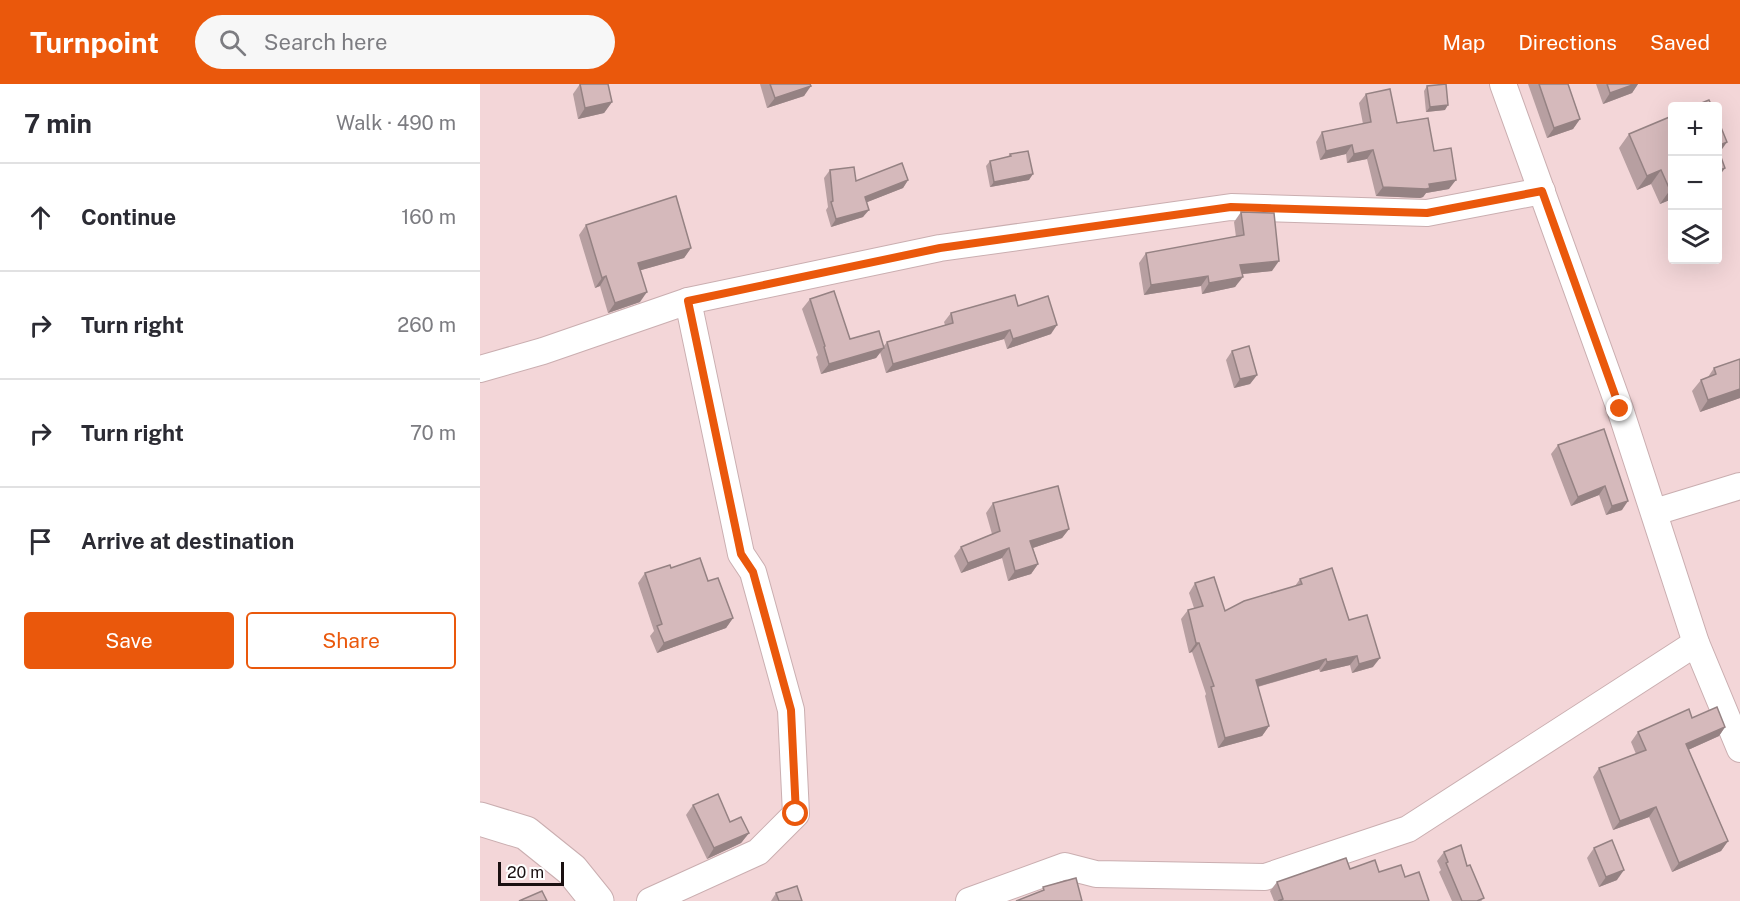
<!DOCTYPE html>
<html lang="en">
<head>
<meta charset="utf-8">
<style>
	:root { --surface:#fff; --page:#f7f7f7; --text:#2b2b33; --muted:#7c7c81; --line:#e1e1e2; --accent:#ea580c }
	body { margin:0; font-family:"Public Sans",sans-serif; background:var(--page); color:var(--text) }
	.controls { position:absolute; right:18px; top:18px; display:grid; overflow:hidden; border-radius:6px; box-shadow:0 6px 24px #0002 }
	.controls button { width:54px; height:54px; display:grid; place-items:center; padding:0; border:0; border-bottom:2px solid var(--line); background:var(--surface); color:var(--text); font:30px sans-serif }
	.scale { position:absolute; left:18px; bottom:15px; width:66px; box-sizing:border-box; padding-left:6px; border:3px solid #1a1011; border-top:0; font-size:16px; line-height:21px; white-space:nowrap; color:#1a1011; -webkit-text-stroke:4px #fff; paint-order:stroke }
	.stop { position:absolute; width:18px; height:18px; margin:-14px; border:4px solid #ea580c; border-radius:50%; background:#fff }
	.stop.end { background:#ea580c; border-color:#fff; box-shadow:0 2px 6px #0008 }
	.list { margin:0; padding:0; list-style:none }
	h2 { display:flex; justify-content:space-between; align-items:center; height:78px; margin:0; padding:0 24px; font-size:26px }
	h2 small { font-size:20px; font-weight:400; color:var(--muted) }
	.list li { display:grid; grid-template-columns:39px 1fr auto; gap:18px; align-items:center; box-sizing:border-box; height:108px; padding:0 24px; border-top:2px solid var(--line) }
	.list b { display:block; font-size:22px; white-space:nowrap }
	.list em { font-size:20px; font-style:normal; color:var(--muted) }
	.actions { display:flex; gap:12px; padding:18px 24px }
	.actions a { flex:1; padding:14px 0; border:2px solid var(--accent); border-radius:6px; text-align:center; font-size:21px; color:var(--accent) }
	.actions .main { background:var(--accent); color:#fff }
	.icon { flex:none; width:33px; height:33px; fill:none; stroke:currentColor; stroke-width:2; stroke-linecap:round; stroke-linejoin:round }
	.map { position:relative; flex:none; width:1260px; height:817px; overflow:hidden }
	header { display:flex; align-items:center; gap:36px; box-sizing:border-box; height:84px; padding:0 30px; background:var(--accent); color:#fff }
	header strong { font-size:28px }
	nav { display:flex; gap:33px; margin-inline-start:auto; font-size:21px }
	.search { width:420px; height:54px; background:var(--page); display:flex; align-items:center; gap:15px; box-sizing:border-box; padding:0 21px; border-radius:33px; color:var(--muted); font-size:22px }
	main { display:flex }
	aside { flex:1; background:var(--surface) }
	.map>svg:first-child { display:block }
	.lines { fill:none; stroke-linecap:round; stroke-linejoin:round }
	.street-casing { stroke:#caaeb0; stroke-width:28 }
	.primary-casing { stroke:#caaeb0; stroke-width:35 }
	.street { stroke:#fff; stroke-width:26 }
	.primary { stroke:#fff; stroke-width:33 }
	.wall { fill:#b79fa1 }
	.shaded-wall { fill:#958283 }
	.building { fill:#d5b9bb; stroke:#958283; stroke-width:1.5 }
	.route { stroke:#ea580c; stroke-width:8 }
</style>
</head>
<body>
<header>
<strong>Turnpoint</strong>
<div class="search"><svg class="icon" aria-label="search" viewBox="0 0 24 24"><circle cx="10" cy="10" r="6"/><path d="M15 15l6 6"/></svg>Search here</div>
<nav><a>Map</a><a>Directions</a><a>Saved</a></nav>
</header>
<main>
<aside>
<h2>7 min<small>Walk · 490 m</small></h2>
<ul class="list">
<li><svg class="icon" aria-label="ahead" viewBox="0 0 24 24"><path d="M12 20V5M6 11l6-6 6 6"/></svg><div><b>Continue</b></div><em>160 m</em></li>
<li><svg class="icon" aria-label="right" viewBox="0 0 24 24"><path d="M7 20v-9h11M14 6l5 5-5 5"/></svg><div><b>Turn right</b></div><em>260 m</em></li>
<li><svg class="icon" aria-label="right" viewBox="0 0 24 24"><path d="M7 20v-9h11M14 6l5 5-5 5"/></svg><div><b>Turn right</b></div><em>70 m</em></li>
<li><svg class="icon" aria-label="arrive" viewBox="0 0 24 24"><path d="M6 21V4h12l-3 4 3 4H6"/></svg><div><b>Arrive at destination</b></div></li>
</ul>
<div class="actions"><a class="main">Save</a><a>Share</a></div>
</aside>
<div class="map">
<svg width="1260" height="817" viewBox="0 0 1260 817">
	<rect width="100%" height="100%" fill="#f3d6d8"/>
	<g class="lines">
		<g class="street-casing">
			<g id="street">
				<path d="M1023,0L1140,325L1216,559L1260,665"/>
				<path d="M208,217L460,164L751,123L947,129L1062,107"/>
				<path d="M0,285L63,267L208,217L261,470L273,488L311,626L316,730L278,768L170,817"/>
				<path d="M1175,428L1260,402"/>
				<path d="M489,817L585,782L616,790L785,793L928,745L1216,559"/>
			</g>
		</g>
		<g class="primary-casing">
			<path id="primary" d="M0,735L46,749L92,786L117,817"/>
		</g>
		<use href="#street" class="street"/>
		<use href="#primary" class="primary"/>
	</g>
	<g class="wall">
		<path d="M100,0L132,18L124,29L98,35L93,10Z"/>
		<path d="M280,0H330L324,12L287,24Z"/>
		<path d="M1048,0H1088L1100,35L1093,45L1067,54Z"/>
		<path d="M1116,0H1158L1152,9L1123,20Z"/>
		<path d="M947,2L965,26L946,28L944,7Z"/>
		<path d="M886,10L917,39L954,67L969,105L946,109L943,113L940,114L896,112L887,75L867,79L866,70L840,76L836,58L842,48L883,40L879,19Z"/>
		<path d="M1192,32V115L1180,120L1171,100L1157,106L1139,64L1149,50Z"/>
		<path d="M530,70L549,96L510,103L506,82L510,77L528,73Z"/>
		<path d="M350,86L376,97L428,96L423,104L387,118L383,133L351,143L346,126L348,123L344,94Z"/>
		<path d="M761,128L792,187L762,190L755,203L722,210L721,202L664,211L659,179L666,169L756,153L754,138Z"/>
		<path d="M106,141L211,164L204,174L161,186L160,218L128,229L120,202L115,204L99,151Z"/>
		<path d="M330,215L370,255L403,263L407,258L465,241L464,238L471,229L538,222L571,250L527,265L524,255L406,289L400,268L396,274L341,290L336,273L338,271L322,225Z"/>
		<path d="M752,267L777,291L770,300L754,304L746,276Z"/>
		<path d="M1260,275V314L1220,328L1212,307L1221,296L1228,293L1234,284Z"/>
		<path d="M1124,345L1142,426L1126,431L1119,411L1091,422L1071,370L1078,361Z"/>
		<path d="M513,419L589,445L582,454L553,464L558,480L551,490L528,497L522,474L481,489L474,472L481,463L512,450L506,429Z"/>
		<path d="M191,484L228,497L253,534L246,544L177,569L170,552L174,547L158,499L165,489Z"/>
		<path d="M820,495L869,536L893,583L872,589L870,581L840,588L839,585L778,603L789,642L782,652L738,664L725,612L726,610L712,568L709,569L701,535L708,526L714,524L709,509L715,499L745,527L815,502Z"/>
		<path d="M1212,634L1245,643L1239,652L1208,666L1248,757L1241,767L1192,788L1169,733L1133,746L1113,693L1119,684L1156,670L1151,658L1158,648Z"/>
		<path d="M213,721L250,738L269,749L261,759L227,775L206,731Z"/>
		<path d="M1114,764L1137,796L1119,803L1107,774Z"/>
		<path d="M964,768L987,782L1002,817H972L959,788L961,786L957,777Z"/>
		<path d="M870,785L899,788L925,793L949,817H794L790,807L797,798Z"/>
		<path d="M296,809L322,817H291Z"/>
	</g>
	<g class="shaded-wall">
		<path d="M1155,0H1158L1152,9L1123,20L1130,9Z"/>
		<path d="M331,2L324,12L287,24L295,14Z"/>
		<path d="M132,18L124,29L98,35L105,24Z"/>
		<path d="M968,21L965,26L946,28L950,23Z"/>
		<path d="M1100,35L1093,45L1067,54L1074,44Z"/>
		<path d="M1247,58L1238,71V62Z"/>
		<path d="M872,61L866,70L840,76L846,67Z"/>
		<path d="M893,66L887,75L867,79L874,70Z"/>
		<path d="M1245,84L1238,94V87Z"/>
		<path d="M1181,86L1171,100L1157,106L1167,92Z"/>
		<path d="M553,90L549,96L510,103L514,98Z"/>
		<path d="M428,96L423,104L380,121L385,113Z"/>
		<path d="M976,96L969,105L946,109L943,113L940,114L896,112L903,103L949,100Z"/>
		<path d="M1192,105V115L1180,120L1190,106Z"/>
		<path d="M389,126L383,133L351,143L356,135Z"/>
		<path d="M211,164L204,174L151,189L158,179Z"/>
		<path d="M799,177L792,187L753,191L760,181Z"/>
		<path d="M126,192L120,202L115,204L122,194Z"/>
		<path d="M728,192L721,202L664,211L671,201Z"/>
		<path d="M763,193L755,203L722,210L729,199Z"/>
		<path d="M167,208L160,218L128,229L135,219Z"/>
		<path d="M577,241L571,250L527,265L533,255Z"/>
		<path d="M530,246L524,255L406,289L413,280Z"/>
		<path d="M404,264L396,274L341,290L349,280Z"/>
		<path d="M777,291L770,300L754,304L760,295Z"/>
		<path d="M1260,305V314L1220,328L1228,316Z"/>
		<path d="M1125,402L1119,411L1091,422L1098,413Z"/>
		<path d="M1148,417L1142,426L1126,431L1132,422Z"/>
		<path d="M589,445L582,454L544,467L550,457Z"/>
		<path d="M529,464L522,474L481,489L488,479Z"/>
		<path d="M558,480L551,490L528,497L535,487Z"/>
		<path d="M253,534L246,544L177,569L184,559Z"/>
		<path d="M716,559H719L712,568L709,569Z"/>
		<path d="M877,572L870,581L840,588L847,578Z"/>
		<path d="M900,574L893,583L872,589L879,580Z"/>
		<path d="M846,575L839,585L769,605L776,596Z"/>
		<path d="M789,642L782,652L738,664L745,654Z"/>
		<path d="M1245,643L1239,652L1199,670L1206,660Z"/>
		<path d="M1176,723L1169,733L1133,746L1140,737Z"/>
		<path d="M269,749L261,759L227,775L234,764Z"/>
		<path d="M1248,757L1241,767L1192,788L1199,779Z"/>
		<path d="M1144,786L1137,796L1119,803L1126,793Z"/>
	</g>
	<g class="building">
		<path d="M100,0H128L132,18L105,24Z"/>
		<path d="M290,0H330L331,2L295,14Z"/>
		<path d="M966,0L968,21L950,23L947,2Z"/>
		<path d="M1059,0H1088L1100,35L1074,44Z"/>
		<path d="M1127,0H1155L1130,9Z"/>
		<path d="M910,5L917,39L948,34L954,67L971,64L976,96L949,100L950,104L946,105L903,103L893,66L874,70L872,61L846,67L842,48L891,38L886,10Z"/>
		<path d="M1229,16L1232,22H1214Z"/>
		<path d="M1192,32V105L1190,106L1181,86L1167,92L1149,50Z"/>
		<path d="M1238,36L1247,58L1238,62Z"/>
		<path d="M1238,65L1245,84L1238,87Z"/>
		<path d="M548,67L553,90L514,98L510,77L531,72L530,70Z"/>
		<path d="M422,79L428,96L385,113L389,126L356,135L351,118L353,117L350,86L374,83L376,97Z"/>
		<path d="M196,112L211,164L158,179L167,208L135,219L126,192L122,194L106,141Z"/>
		<path d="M761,128L794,129L799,177L760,181L763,193L729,199L728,192L671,201L666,169L764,151Z"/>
		<path d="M354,207L370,255L399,247L404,264L349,280L344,263L345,262L330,215Z"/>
		<path d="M535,211L538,222L568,212L577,241L533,255L530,246L413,280L407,258L473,239L471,229Z"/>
		<path d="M769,262L777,291L760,295L752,267Z"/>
		<path d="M1260,275V305L1228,316L1221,296L1236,290L1234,284Z"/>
		<path d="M1124,345L1148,417L1132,422L1125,402L1098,413L1078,361Z"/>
		<path d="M578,402L589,445L550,457L558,480L535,487L529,464L488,479L481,463L520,447L513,419Z"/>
		<path d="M220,474L228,497L238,494L253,534L184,559L177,542L182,540L165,489L190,481L191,484Z"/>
		<path d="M852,484L869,536L887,531L900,574L879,580L877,572L847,578L846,575L776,596L789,642L745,654L731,603L734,602L719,559H716L708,526L723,522L715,499L734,493L745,527L764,517L822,500L820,495Z"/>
		<path d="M1237,623L1245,643L1206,660L1248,757L1199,779L1176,723L1140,737L1119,684L1166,666L1158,648L1209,625L1212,634Z"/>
		<path d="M238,710L250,738L261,733L269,749L234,764L213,721Z"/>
		<path d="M1132,756L1144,786L1126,793L1114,764Z"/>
		<path d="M981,761L987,782L990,781L1004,814L997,817H982L966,779L968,778L964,768Z"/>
		<path d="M866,774L870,785L895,776L899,788L921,781L925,793L939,788L949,817H798L803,815L797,798Z"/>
		<path d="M596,794L602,817H536L564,806L563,803Z"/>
		<path d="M317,802L322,817H299L296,809Z"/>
		<path d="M62,807L67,817H39Z"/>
	</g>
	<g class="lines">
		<path class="route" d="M316,730L311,626L273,488L261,470L208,217L460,164L751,123L947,129L1062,107L1140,325"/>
	</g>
</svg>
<div class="controls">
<button>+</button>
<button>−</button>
<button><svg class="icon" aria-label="layers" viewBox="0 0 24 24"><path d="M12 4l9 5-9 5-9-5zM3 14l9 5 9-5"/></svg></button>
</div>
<div class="scale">20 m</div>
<div class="stop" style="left:316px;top:730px"></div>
<div class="stop end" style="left:1140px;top:325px"></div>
</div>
</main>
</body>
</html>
